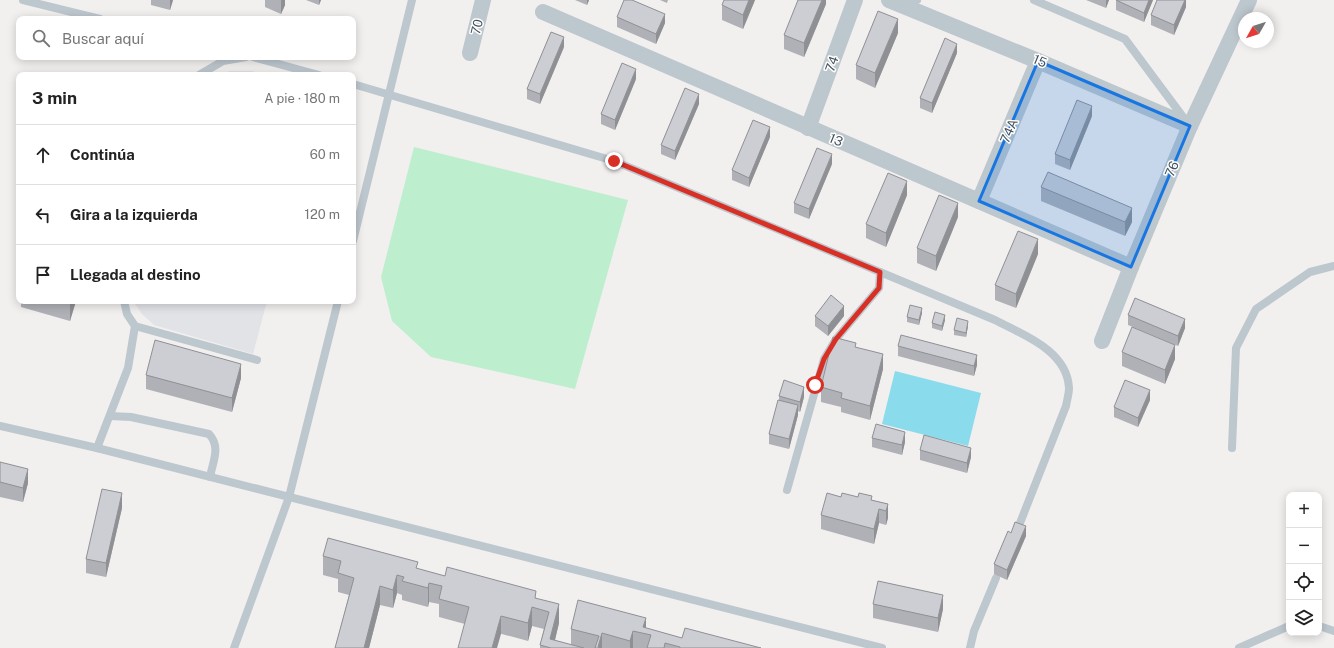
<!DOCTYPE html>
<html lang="es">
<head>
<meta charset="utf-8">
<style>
	:root { --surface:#fff; --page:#f2f2f2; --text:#222; --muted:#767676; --line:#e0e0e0 }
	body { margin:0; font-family:"Public Sans",sans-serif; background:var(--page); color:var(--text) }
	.controls { position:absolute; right:12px; bottom:12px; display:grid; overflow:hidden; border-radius:8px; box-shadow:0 2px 10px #0003 }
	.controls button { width:36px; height:36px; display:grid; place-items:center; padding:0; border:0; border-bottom:1px solid var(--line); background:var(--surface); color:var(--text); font:20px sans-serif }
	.compass { position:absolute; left:1238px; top:12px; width:36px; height:36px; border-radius:50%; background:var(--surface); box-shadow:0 2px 10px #0003; rotate:231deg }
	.stop { position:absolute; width:12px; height:12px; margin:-9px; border:3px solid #d93025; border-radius:50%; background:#fff }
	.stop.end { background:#d93025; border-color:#fff; box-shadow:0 1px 4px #0008 }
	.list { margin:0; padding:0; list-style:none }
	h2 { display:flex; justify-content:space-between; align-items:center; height:52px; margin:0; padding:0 16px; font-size:17px }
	h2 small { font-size:13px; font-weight:400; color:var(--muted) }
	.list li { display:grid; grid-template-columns:26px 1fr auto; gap:12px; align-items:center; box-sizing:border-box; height:60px; padding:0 16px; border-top:1px solid var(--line) }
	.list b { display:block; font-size:15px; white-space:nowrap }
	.list em { font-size:13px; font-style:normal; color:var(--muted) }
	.icon { flex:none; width:22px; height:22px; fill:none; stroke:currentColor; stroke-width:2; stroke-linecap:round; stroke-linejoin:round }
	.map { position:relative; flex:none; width:1334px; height:648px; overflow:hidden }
	.search { position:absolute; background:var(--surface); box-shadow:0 2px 10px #0003; left:16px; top:16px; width:340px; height:44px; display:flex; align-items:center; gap:10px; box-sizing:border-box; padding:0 14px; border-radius:8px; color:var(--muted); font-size:15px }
	.panel { position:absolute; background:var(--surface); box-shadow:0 2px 10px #0003; left:16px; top:72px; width:340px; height:232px; border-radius:8px }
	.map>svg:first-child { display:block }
	.airport { fill:#e1e3e7 }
	.green { fill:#bdefcf }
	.water { fill:#8adbec }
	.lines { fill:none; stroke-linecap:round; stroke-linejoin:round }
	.lane { stroke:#bdc7ce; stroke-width:8 }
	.street { stroke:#bdc7ce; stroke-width:16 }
	.wall { fill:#afb1b6 }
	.shaded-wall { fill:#8f9094 }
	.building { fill:#ccced4; stroke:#8f9094 }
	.route { stroke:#d93025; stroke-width:5 }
	.marked { fill:#1876e2; fill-opacity:0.2; stroke:#1876e2; stroke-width:3; stroke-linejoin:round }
	.labels { text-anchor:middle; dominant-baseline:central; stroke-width:3; stroke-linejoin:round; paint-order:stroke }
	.street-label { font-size:13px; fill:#47535d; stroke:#fff }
</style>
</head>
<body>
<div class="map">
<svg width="1334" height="648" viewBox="0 0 1334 648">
	<rect width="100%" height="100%" fill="#f2efef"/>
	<g class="airport">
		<path d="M229,71H252L266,75H222Z"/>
		<path d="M133,301H267L253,354L154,325L142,314Z"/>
	</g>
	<path class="green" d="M414,147L628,200L575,389L431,357L392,321L381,277Z"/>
	<path class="water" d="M895,371L981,393L968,446L882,424Z"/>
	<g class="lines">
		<g class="lane">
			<path d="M23,0L100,19"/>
			<path d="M1034,0L1125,39L1186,121"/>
			<path d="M903,4L917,0"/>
			<path d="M253,57L319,75"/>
			<path d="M199,75L223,61L246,57"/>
			<path d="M353,84L614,161L995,320C1023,335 1067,350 1069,388C1069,394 1067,400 1066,406L1020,523"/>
			<path d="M353,241L412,0"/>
			<path d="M135,326L257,360"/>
			<path d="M110,416L131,417L209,434C221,447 213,461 210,477"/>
			<path d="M0,426L97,448L882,648"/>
			<path d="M97,448L128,368L135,326L127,314L124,301"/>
			<path d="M1232,448L1236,348L1256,309L1310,272L1334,266"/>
			<path d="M787,490L824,359L836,339L879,288L880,272"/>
			<path d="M1319,626L1334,631"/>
			<path d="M234,648L289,497L338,301"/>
			<path d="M970,648L974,631L996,578"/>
			<path d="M1239,648L1289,626"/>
		</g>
		<g class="street">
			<path d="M889,0L1038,61L1190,126"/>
			<path d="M543,12L1131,267"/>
			<path d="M470,53L483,0"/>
			<path d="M808,128L855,0"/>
			<path d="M979,201L1038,61"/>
			<path d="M1102,341L1131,267L1190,126L1249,0"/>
		</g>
	</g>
	<g class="wall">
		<path d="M151,0H173L170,10L151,5Z"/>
		<path d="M265,0H285V5L281,14L265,7Z"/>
		<path d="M306,0H321L319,5Z"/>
		<path d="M575,0H589L587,5Z"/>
		<path d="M660,0H668L667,3Z"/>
		<path d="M755,0L743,29L722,20V5Z"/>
		<path d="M826,0V4L804,57L784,49V35Z"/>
		<path d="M1086,0H1109L1106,8Z"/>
		<path d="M1116,0H1153L1144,22L1116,10Z"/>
		<path d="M1186,0V7L1174,35L1151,25V15Z"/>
		<path d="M617,17L665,23L656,44L617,27Z"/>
		<path d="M898,33L875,88L856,79V65Z"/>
		<path d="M564,47L540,104L527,99V89Z"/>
		<path d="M957,53L932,113L920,108V98Z"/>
		<path d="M636,79L615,130L601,124V114Z"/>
		<path d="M699,104L675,160L661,154V145Z"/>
		<path d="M1092,116L1070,170L1055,164V154Z"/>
		<path d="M770,137L749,187L732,180V170Z"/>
		<path d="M832,164L809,219L794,213V203Z"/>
		<path d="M1041,187L1132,222L1125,236L1041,201Z"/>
		<path d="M907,195L886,247L866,238V224Z"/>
		<path d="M958,217L936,271L917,263V248Z"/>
		<path d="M1038,254L1016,308L995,300V285Z"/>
		<path d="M21,301H76L70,321L21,307Z"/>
		<path d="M922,313L919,325L907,322V317Z"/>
		<path d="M1128,315L1185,328L1178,346L1128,325Z"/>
		<path d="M815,316H844L828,336L815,326Z"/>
		<path d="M945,320L942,331L932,328V323Z"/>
		<path d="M968,326L966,337L954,335V330Z"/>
		<path d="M898,346L977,365L974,376L898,356Z"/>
		<path d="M856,347L883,369L870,420L841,412V407L821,402V387Z"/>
		<path d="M1122,352L1175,359L1165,384L1122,366Z"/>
		<path d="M146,375L241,378L232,412L146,389Z"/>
		<path d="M779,396L804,397L800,412L798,411V415L789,449L769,444V434L779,400Z"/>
		<path d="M1150,400L1138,427L1114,417V407Z"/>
		<path d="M872,438L905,442L902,455L872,447Z"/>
		<path d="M920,450L971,457L967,473L920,460Z"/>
		<path d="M0,462L28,483L23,502L0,497Z"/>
		<path d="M841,497H858L872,500L888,504V518L886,525L879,523L874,544L821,529V515Z"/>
		<path d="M122,508L106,577L86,573V559Z"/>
		<path d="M1011,533L1026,536L1007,580L994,574V564Z"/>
		<path d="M323,556L418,569L445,576L536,598L559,623L555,640L571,645V629L646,628L682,638L761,648H540V645L544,629L532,626L528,641L439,617V604L429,602L428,607L402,600V595L397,593L393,608L380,605L369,648H335L349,595L338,592V579L323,575Z"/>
		<path d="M873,604L943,609L938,632L873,618Z"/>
	</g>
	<g class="shaded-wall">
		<path d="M170,0H173L170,10Z"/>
		<path d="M281,0H285V5L281,14Z"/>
		<path d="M319,0H321L319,5Z"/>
		<path d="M587,0H589L587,5Z"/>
		<path d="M749,0H755L743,29V15Z"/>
		<path d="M822,0H826V4L804,57V43Z"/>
		<path d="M1106,0H1109L1106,8Z"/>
		<path d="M1149,0H1153L1144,22V13Z"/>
		<path d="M1185,0H1186V7L1174,35V25Z"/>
		<path d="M665,14V23L656,44V34Z"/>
		<path d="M898,19V33L875,88V73Z"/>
		<path d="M564,37V47L540,104V94Z"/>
		<path d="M957,44V53L932,113V103Z"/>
		<path d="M636,69V79L615,130V120Z"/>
		<path d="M699,94V104L675,160V151Z"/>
		<path d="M1092,106V116L1070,170V160Z"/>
		<path d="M770,127V137L749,187V178Z"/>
		<path d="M832,154V164L809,219V209Z"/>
		<path d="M907,181V195L886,247V233Z"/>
		<path d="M958,203V217L936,271V256Z"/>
		<path d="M1132,208V222L1125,236V222Z"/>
		<path d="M1038,239V254L1016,308V294Z"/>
		<path d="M71,301H76L70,321V302Z"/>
		<path d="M844,306V316L828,336V326Z"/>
		<path d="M922,308V313L919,325V320Z"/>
		<path d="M945,315V320L942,331V326Z"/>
		<path d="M1185,319V328L1178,346V336Z"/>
		<path d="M968,321V326L966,337V333Z"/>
		<path d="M1175,345V359L1165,384V370Z"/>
		<path d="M883,354V369L870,420V406Z"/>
		<path d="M977,355V365L974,376V366Z"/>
		<path d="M241,364V378L232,412V398Z"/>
		<path d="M804,387V397L800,412V402Z"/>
		<path d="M1150,390V400L1138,427V418Z"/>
		<path d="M798,405V415L789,449V439Z"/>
		<path d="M905,432V442L902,455V445Z"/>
		<path d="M971,448V457L967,473V463Z"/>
		<path d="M28,469V483L23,502V488Z"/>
		<path d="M122,493V508L106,577V563Z"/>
		<path d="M888,504V518L886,525V511Z"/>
		<path d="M879,509V523L874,544V529Z"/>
		<path d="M1026,526V536L1007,580V570Z"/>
		<path d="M397,575V593L393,608V590Z"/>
		<path d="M429,583V602L428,607V588Z"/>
		<path d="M380,586V605L369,648H364Z"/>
		<path d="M943,595V609L938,632V618Z"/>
		<path d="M559,604V623L553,648L550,639Z"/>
		<path d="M532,607V626L528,641V623Z"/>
		<path d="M501,616V634L497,648H492Z"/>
		<path d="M646,618V634L643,627Z"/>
		<path d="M633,631V648H630V641Z"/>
		<path d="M602,633V648H598Z"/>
	</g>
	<g class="building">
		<path d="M624,0H632L665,14L656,34L617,17Z"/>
		<path d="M724,0H749L743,15L722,5Z"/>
		<path d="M798,0H822L804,43L784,35Z"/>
		<path d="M1116,0H1149L1144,13Z"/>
		<path d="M1157,0H1185L1174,25L1151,15Z"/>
		<path d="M878,11L898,19L875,73L856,65Z"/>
		<path d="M551,32L564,37L540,94L527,89Z"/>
		<path d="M945,38L957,44L932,103L920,98Z"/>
		<path d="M622,63L636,69L615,120L601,114Z"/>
		<path d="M685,88L699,94L675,151L661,145Z"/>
		<path d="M1077,100L1092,106L1070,160L1055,154Z"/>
		<path d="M753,120L770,127L749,178L732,170Z"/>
		<path d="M817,148L832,154L809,209L794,203Z"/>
		<path d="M1048,172L1132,208L1125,222L1041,187Z"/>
		<path d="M888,173L907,181L886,233L866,224Z"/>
		<path d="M939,195L958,203L936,256L917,248Z"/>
		<path d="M1018,231L1038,239L1016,294L995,285Z"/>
		<path d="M831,295L844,306L828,326L815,316Z"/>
		<path d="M1135,298L1185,319L1178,336L1128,315Z"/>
		<path d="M910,305L922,308L919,320L907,317Z"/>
		<path d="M935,312L945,315L942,326L932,323Z"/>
		<path d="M957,318L968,321L966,333L954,330Z"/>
		<path d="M1132,327L1175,345L1165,370L1122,352Z"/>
		<path d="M901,335L977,355L974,366L898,346Z"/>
		<path d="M833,337L856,343L855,347L883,354L870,406L841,398L842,393L821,387Z"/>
		<path d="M155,340L241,364L232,398L146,375Z"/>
		<path d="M784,380L804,387L800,402L779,396Z"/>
		<path d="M1125,380L1150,390L1138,418L1114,407Z"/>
		<path d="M778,400L798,405L789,439L769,434Z"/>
		<path d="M876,424L905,432L902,445L872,438Z"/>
		<path d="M924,435L971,448L967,463L920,450Z"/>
		<path d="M0,462L28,469L23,488L0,482Z"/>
		<path d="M102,489L122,493L106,563L86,559Z"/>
		<path d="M827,493L841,497L842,493L858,497L859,493L872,496L871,500L888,504L886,511L879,509L874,529L821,515Z"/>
		<path d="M1015,522L1026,526L1007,570L994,564L1008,531L1011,533Z"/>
		<path d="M328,538L418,562L416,568L445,576L447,567L536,591L535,598L559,604L550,639L584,648H551L540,645L549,612L532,607L528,623L501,616L492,648H458L469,607L439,599L442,586L429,583L428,588L402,581L404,577L397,575L393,590L380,586L364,648H335L354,578L338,573L341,561L323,556Z"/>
		<path d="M878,581L943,595L938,618L873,604Z"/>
		<path d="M578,600L646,618L643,627L682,638L685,628L761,648H680V647L665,643L664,648H647L651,635L633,631L630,641L602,633L598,647L600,648H595L599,636L571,629Z"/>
	</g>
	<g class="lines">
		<path class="route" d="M614,161L880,272L879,288L836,339L824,359L815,385"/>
	</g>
	<path class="marked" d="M1038,61L1190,126L1131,267L979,201Z"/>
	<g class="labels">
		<g class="street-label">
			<text transform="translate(477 27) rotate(-76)">70</text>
			<text transform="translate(1040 61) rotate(23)">15</text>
			<text transform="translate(832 64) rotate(-70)">74</text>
			<text transform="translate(1009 131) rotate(-67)">74A</text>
			<text transform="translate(836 140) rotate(23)">13</text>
			<text transform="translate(1172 169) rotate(-67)">76</text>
		</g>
	</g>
</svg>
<div class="controls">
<button>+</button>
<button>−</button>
<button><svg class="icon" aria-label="locate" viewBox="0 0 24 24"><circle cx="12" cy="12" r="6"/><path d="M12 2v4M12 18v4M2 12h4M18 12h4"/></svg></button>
<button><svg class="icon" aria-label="layers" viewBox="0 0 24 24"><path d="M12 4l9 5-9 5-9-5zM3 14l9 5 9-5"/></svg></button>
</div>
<svg class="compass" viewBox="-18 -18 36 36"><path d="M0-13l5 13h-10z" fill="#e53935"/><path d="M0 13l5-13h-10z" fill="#767676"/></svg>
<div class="stop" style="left:815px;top:385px"></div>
<div class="stop end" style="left:614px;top:161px"></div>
<div class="search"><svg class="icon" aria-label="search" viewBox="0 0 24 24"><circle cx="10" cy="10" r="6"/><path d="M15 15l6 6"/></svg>Buscar aquí</div>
<section class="panel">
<h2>3 min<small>A pie · 180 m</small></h2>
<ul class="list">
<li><svg class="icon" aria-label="ahead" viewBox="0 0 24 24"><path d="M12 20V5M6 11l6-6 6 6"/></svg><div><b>Continúa</b></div><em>60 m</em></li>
<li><svg class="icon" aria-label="left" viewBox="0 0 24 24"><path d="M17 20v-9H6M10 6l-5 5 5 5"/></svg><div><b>Gira a la izquierda</b></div><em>120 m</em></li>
<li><svg class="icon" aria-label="arrive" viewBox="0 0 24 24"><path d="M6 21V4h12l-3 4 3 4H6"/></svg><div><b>Llegada al destino</b></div></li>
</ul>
</section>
</div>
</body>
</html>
